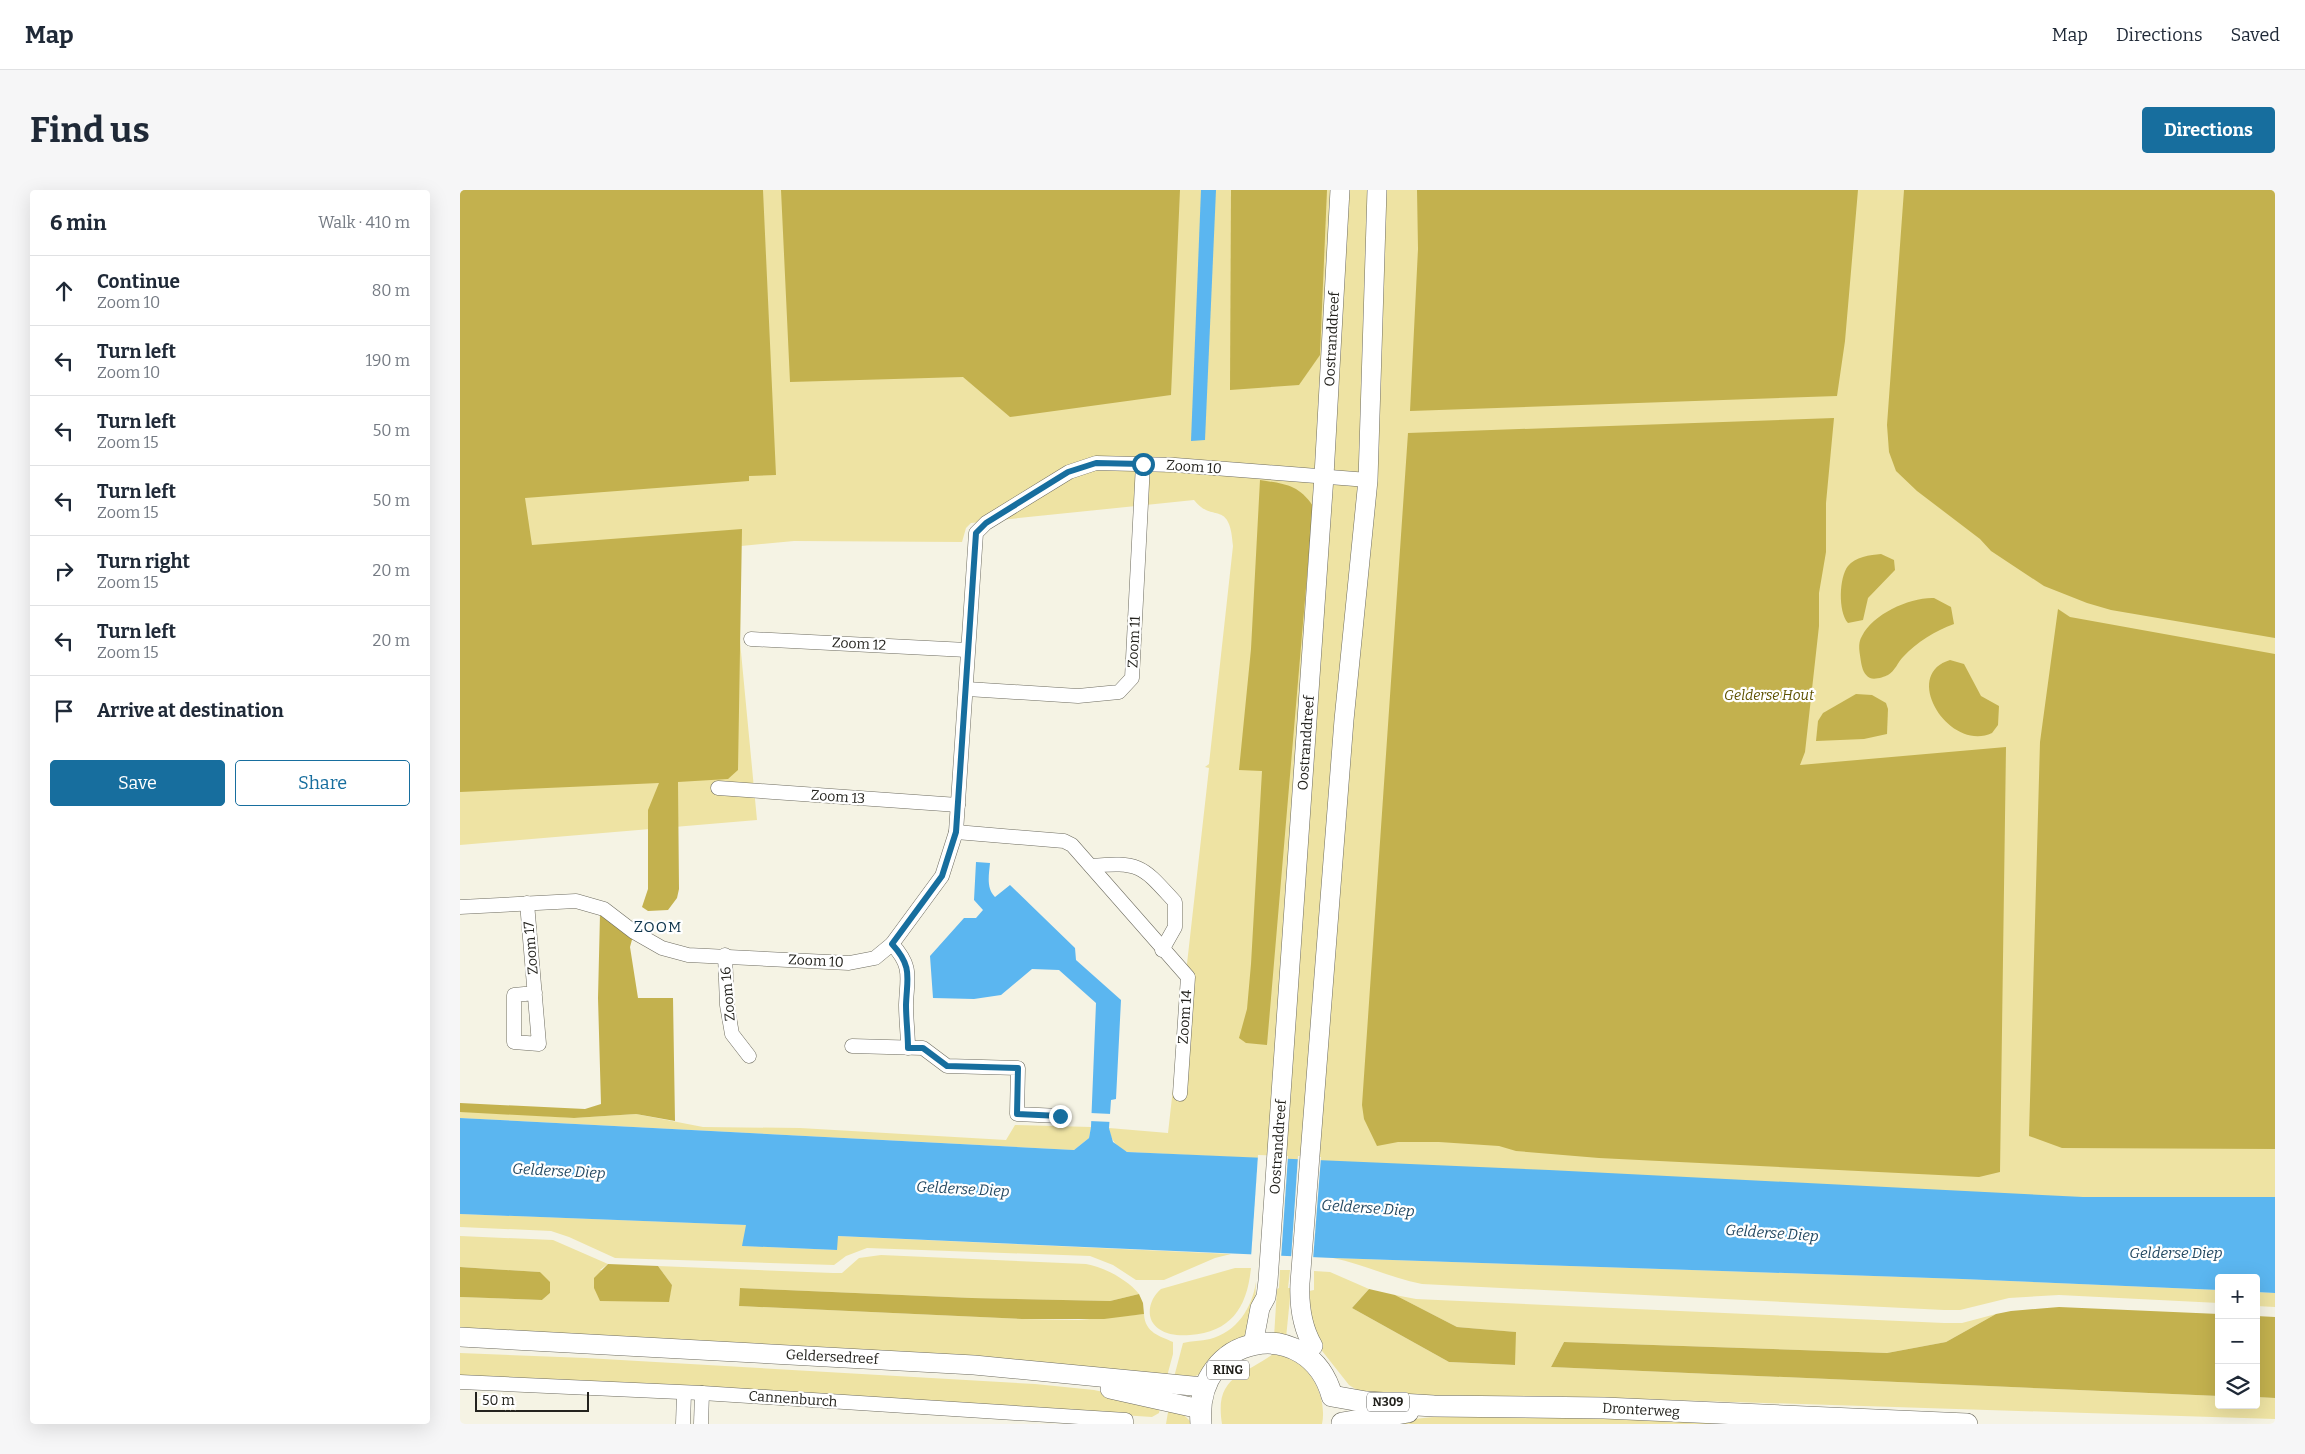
<!DOCTYPE html>
<html lang="en">
<head>
<meta charset="utf-8">
<style>
	:root { --surface:#fff; --page:#f6f6f7; --text:#1f2937; --muted:#747a83; --line:#e0e1e3; --accent:#176e9e }
	body { margin:0; font-family:Bitter,serif; background:var(--page); color:var(--text) }
	.controls { position:absolute; right:15px; bottom:15px; display:grid; overflow:hidden; border-radius:5px; box-shadow:0 5px 20px #0002 }
	.controls button { width:45px; height:45px; display:grid; place-items:center; padding:0; border:0; border-bottom:1px solid var(--line); background:var(--surface); color:var(--text); font:25px sans-serif }
	.scale { position:absolute; left:15px; bottom:12px; width:114px; box-sizing:border-box; padding-left:5px; border:2px solid #23221d; border-top:0; font-size:14px; line-height:18px; white-space:nowrap; color:#23221d; -webkit-text-stroke:4px #fff; paint-order:stroke }
	.stop { position:absolute; width:15px; height:15px; margin:-11px; border:4px solid #176e9e; border-radius:50%; background:#fff }
	.stop.end { background:#176e9e; border-color:#fff; box-shadow:0 1px 5px #0008 }
	.list { margin:0; padding:0; list-style:none }
	h2 { display:flex; justify-content:space-between; align-items:center; height:65px; margin:0; padding:0 20px; font-size:21px }
	h2 small { font-size:16px; font-weight:400; color:var(--muted) }
	.list li { display:grid; grid-template-columns:32px 1fr auto; gap:15px; align-items:center; box-sizing:border-box; height:70px; padding:0 20px; border-top:1px solid var(--line) }
	.list b { display:block; font-size:19px; white-space:nowrap }
	.list p { margin:0; font-size:16px; white-space:nowrap; color:var(--muted) }
	.list em { font-size:16px; font-style:normal; color:var(--muted) }
	.actions { display:flex; gap:10px; padding:15px 20px }
	.actions a { flex:1; padding:11px 0; border:1px solid var(--accent); border-radius:5px; text-align:center; font-size:18px; color:var(--accent) }
	.actions .main { background:var(--accent); color:#fff }
	.icon { flex:none; width:28px; height:28px; fill:none; stroke:currentColor; stroke-width:2; stroke-linecap:round; stroke-linejoin:round }
	.map { position:relative; flex:none; width:1815px; height:1234px; overflow:hidden; border-radius:5px }
	header { display:flex; align-items:center; gap:30px; box-sizing:border-box; height:70px; padding:0 25px; background:var(--surface); border-bottom:1px solid var(--line) }
	header strong { font-size:24px }
	nav { display:flex; gap:28px; margin-inline-start:auto; font-size:18px }
	.intro { display:flex; align-items:center; justify-content:space-between; box-sizing:border-box; height:120px; padding:0 30px }
	h1 { margin:0; font-size:35px }
	.button { padding:12px 22px; border-radius:5px; background:var(--accent); color:#fff; font-size:18px; font-weight:700 }
	main { display:flex; gap:30px; padding:0 30px }
	aside { flex:1; background:var(--surface); border-radius:5px; box-shadow:0 5px 20px #0002 }
	.map>svg:first-child { display:block }
	.green { fill:#eee3a3 }
	.forest { fill:#c3b14e }
	.water { fill:#5bb6f0 }
	.pier { fill:#f5f3e4 }
	.lines { fill:none; stroke-linecap:round; stroke-linejoin:round }
	.minor-casing { stroke:#6e6c60; stroke-width:15 }
	.secondary-casing { stroke:#6e6c60; stroke-width:20 }
	.primary-casing { stroke:#6e6c60; stroke-width:22 }
	.minor { stroke:#fff; stroke-width:14 }
	.secondary { stroke:#fff; stroke-width:19 }
	.primary { stroke:#fff; stroke-width:21 }
	.route { stroke:#176e9e; stroke-width:6 }
	.labels { text-anchor:middle; dominant-baseline:central; stroke-width:4.5; stroke-linejoin:round; paint-order:stroke }
	.shield { fill:#fff; stroke:#656461; stroke-width:1 }
	.shield-label { font-size:12px; font-weight:bold; fill:#23221d }
	.street-label { font-size:14px; fill:#23221d; stroke:#fff }
	.park-label { font-size:14px; font-style:italic; fill:#5e5100; stroke:#fff }
	.neighbourhood-label { font-size:15px; letter-spacing:1px; fill:#0c334b; stroke:#fff }
	.water-label { font-size:15px; font-style:italic; fill:#244962; stroke:#fff }
</style>
</head>
<body>
<header>
<strong>Map</strong>
<nav><a>Map</a><a>Directions</a><a>Saved</a></nav>
</header>
<div class="intro"><h1>Find us</h1><a class="button">Directions</a></div>
<main>
<aside>
<h2>6 min<small>Walk · 410 m</small></h2>
<ul class="list">
<li><svg class="icon" aria-label="ahead" viewBox="0 0 24 24"><path d="M12 20V5M6 11l6-6 6 6"/></svg><div><b>Continue</b><p>Zoom 10</p></div><em>80 m</em></li>
<li><svg class="icon" aria-label="left" viewBox="0 0 24 24"><path d="M17 20v-9H6M10 6l-5 5 5 5"/></svg><div><b>Turn left</b><p>Zoom 10</p></div><em>190 m</em></li>
<li><svg class="icon" aria-label="left" viewBox="0 0 24 24"><path d="M17 20v-9H6M10 6l-5 5 5 5"/></svg><div><b>Turn left</b><p>Zoom 15</p></div><em>50 m</em></li>
<li><svg class="icon" aria-label="left" viewBox="0 0 24 24"><path d="M17 20v-9H6M10 6l-5 5 5 5"/></svg><div><b>Turn left</b><p>Zoom 15</p></div><em>50 m</em></li>
<li><svg class="icon" aria-label="right" viewBox="0 0 24 24"><path d="M7 20v-9h11M14 6l5 5-5 5"/></svg><div><b>Turn right</b><p>Zoom 15</p></div><em>20 m</em></li>
<li><svg class="icon" aria-label="left" viewBox="0 0 24 24"><path d="M17 20v-9H6M10 6l-5 5 5 5"/></svg><div><b>Turn left</b><p>Zoom 15</p></div><em>20 m</em></li>
<li><svg class="icon" aria-label="arrive" viewBox="0 0 24 24"><path d="M6 21V4h12l-3 4 3 4H6"/></svg><div><b>Arrive at destination</b></div></li>
</ul>
<div class="actions"><a class="main">Save</a><a>Share</a></div>
</aside>
<div class="map">
<svg width="1815" height="1234" viewBox="0 0 1815 1234">
	<rect width="100%" height="100%" fill="#f5f3e4"/>
	<g class="green">
		<path d="M0,0H1815V1017L667,962C656,956 651,951 649,938L708,943L749,578L745,577L749,574L773,356C770,308 752,334 734,310L511,333L506,338L502,352L334,351L271,357L297,630L0,655Z"/>
		<path d="M14,921L114,928L176,924L243,937L340,938L546,950L555,935L631,937L629,948L614,960L0,928V922Z"/>
		<path d="M0,1024L287,1035L283,1056L377,1060V1046L771,1064L755,1068L704,1090H676L653,1075L630,1066L407,1058L386,1066L374,1075L155,1068L109,1047L91,1041L0,1037Z"/>
		<path d="M0,1046L93,1050L148,1074L140,1080L212,1095L198,1076L373,1083H382L399,1068L421,1065L626,1074C644,1077 668,1090 679,1104L650,1111L512,1108L280,1098L279,1116L562,1129L619,1130L684,1124C685,1143 700,1146 713,1152V1164L706,1190L0,1145V1107L82,1110L90,1103L80,1082L0,1077Z"/>
		<path d="M873,1068L1502,1089L1759,1100V1113L1599,1105L1549,1108L1500,1120H1484L962,1094C931,1088 903,1074 873,1068Z"/>
		<path d="M775,1078H791C787,1118 771,1142 730,1145C720,1146 707,1145 699,1139C684,1129 689,1109 701,1099Z"/>
		<path d="M820,1080H830L828,1098H831L826,1148L814,1147L817,1099L819,1098Z"/>
		<path d="M854,1081L870,1082L909,1099L892,1118L989,1172L1054,1175L1055,1142L997,1137L935,1105L956,1109L1484,1133H1502L1536,1124L1486,1152L1427,1163L1104,1152L1091,1177L1759,1206V1215H1796V1207L1815,1208V1229L1084,1206L919,1207L897,1200L889,1195L859,1157L850,1140L849,1101L854,1100Z"/>
		<path d="M796,1092L795,1119L786,1144L742,1183L731,1188L713,1191L723,1153C731,1151 741,1151 750,1149C777,1142 792,1118 796,1092Z"/>
		<path d="M1796,1102L1815,1103V1117L1796,1116Z"/>
		<path d="M0,1163L126,1168L575,1194L634,1200L701,1214L699,1223L692,1227L286,1200L0,1185Z"/>
		<path d="M813,1164C819,1165 827,1167 832,1170C854,1180 867,1211 862,1234H762C754,1185 784,1186 813,1164Z"/>
		<path d="M709,1216L722,1223L733,1234H706Z"/>
		<path d="M1001,1224L1137,1227L1268,1234H908Z"/>
	</g>
	<g class="forest">
		<path d="M0,0H303L316,285L289,286V291L65,308L72,355L282,339L278,580L268,589L218,592L219,699L217,708L208,720L188,721L182,717L188,699V620L199,593L0,602Z"/>
		<path d="M321,0H720L711,205L550,227L503,187L330,192Z"/>
		<path d="M771,0H867L860,165L839,195L770,200Z"/>
		<path d="M957,0H1398L1385,151L1377,206L950,221L958,59Z"/>
		<path d="M1444,0H1815V448L1651,420L1627,413L1584,396L1531,361L1520,349L1457,301L1436,281L1429,262L1427,235Z"/>
		<path d="M1374,228L1366,313V362L1359,403V436L1345,562L1340,575L1546,557L1540,982L1519,987L1139,968L1056,961L1039,956L979,952H938L917,956L904,929L902,915L948,243Z"/>
		<path d="M800,290C824,294 838,294 853,316L807,855L786,853L779,848L787,819L791,774L802,581L779,580L791,459Z"/>
		<path d="M1421,364L1434,370L1435,380L1408,408L1403,430L1388,433C1378,422 1379,387 1388,376C1395,367 1410,365 1421,364Z"/>
		<path d="M1474,408L1491,417L1494,434C1475,441 1457,452 1443,467C1438,472 1435,481 1428,485C1424,487 1415,490 1410,488C1404,485 1402,478 1401,472C1400,463 1397,454 1402,446C1413,424 1450,407 1474,408Z"/>
		<path d="M1598,419L1610,427L1815,464V959L1602,958L1569,946L1580,552Z"/>
		<path d="M1490,470L1504,474L1521,506L1539,516L1538,535L1532,543C1490,563 1440,485 1490,470Z"/>
		<path d="M1396,504L1412,505L1426,513L1428,519L1427,544L1404,549L1356,551L1358,531L1363,523Z"/>
		<path d="M140,724L173,746L170,757L178,808H213L215,931L176,924L114,928L0,922V913L125,919L141,914L138,808Z"/>
		<path d="M148,1074L198,1076L212,1095L209,1112L140,1111L134,1098V1088Z"/>
		<path d="M0,1077L80,1082L90,1092V1103L82,1110L0,1107Z"/>
		<path d="M280,1098L512,1108L650,1111L679,1104L683,1113L684,1124L644,1129H562L279,1116Z"/>
		<path d="M909,1099L935,1105L997,1137L1056,1142L1055,1175L989,1172L892,1118Z"/>
		<path d="M1599,1117L1759,1124V1206L1091,1177L1104,1152L1427,1163L1486,1152L1536,1124L1551,1121Z"/>
		<path d="M1796,1126L1815,1127V1208L1796,1207Z"/>
	</g>
	<g class="water">
		<path d="M741,0H756L745,250L731,251Z"/>
		<path d="M516,672L530,673C529,685 526,698 535,707L550,695L615,758L616,770L661,810L656,909L651,910L649,938L653,952L667,962L1089,980L1623,1007H1815V1103L1796,1102V1088H1759V1100L1502,1089L873,1068L378,1046L377,1060L282,1056L286,1035L0,1024V928L614,960L629,948L631,937L636,813L599,780L572,779L541,805L514,809L473,808L470,766L504,728H516L523,720L514,710Z"/>
	</g>
	<g class="pier">
		<path d="M630,923L652,924V932L629,931Z"/>
		<path d="M798,965L828,966L821,1069L791,1068Z"/>
		<path d="M838,966L861,967L853,1070L831,1069Z"/>
	</g>
	<g class="lines">
		<g class="minor-casing">
			<g id="minor">
				<path d="M291,449L507,460"/>
				<path d="M507,499L618,506L659,502L672,488L683,274"/>
				<path d="M258,598L498,615"/>
				<path d="M496,642L604,651L612,655L728,787L720,904"/>
				<path d="M631,676C681,671 683,677 715,712V737L702,760"/>
				<path d="M67,713L79,854L54,852V805L75,803"/>
				<path d="M0,717L116,711L144,719L174,742L202,758L228,765L389,773L415,768L432,754L482,686L496,642L516,343L526,333L609,282L636,273L715,275L908,290"/>
				<path d="M432,754C453,777 447,787 446,815C446,829 448,844 448,858"/>
				<path d="M265,765L267,815L272,844L289,866"/>
				<path d="M392,856L463,858L487,876L558,878L557,924L600,926"/>
				<path d="M0,1192L242,1203L666,1230V1234"/>
				<path d="M223,1234L224,1203"/>
				<path d="M241,1234L242,1203"/>
			</g>
		</g>
		<g class="secondary-casing">
			<g id="secondary">
				<path d="M0,1147L514,1175L743,1197"/>
				<path d="M793,1155L800,1118L806,1107L808,1091L864,286L880,0"/>
				<path d="M853,1156C842,1137 839,1114 840,1093L884,530L908,290L917,0"/>
				<path d="M650,1199L740,1219"/>
			</g>
		</g>
		<g class="primary-casing">
			<g id="primary">
				<path d="M882,1233L948,1222"/>
				<path d="M741,1234C733,1142 849,1123 872,1206L906,1212L974,1216L1144,1218L1507,1234"/>
			</g>
		</g>
		<use href="#minor" class="minor"/>
		<use href="#secondary" class="secondary"/>
		<use href="#primary" class="primary"/>
	</g>
	<g class="lines">
		<path class="route" d="M600,926L557,924L558,878L487,876L463,858H448C448,844 446,829 446,815C447,787 453,777 432,754L482,686L496,642L516,343L526,333L608,282L636,273L683,274"/>
	</g>
	<g class="labels">
		<g class="shield">
			<rect x="747" y="1170.5" width="42" height="19" rx="4"/>
			<rect x="907" y="1202.5" width="42" height="19" rx="4"/>
		</g>
		<g class="shield-label">
			<text x="768" y="1180">RING</text>
			<text x="928" y="1212">N309</text>
		</g>
		<g class="street-label">
			<text transform="translate(872 149) rotate(-87)">Oostranddreef</text>
			<text transform="translate(734 277) rotate(4)">Zoom 10</text>
			<text transform="translate(674 452) rotate(-87)">Zoom 11</text>
			<text transform="translate(399 454) rotate(3)">Zoom 12</text>
			<text transform="translate(846 553) rotate(-86)">Oostranddreef</text>
			<text transform="translate(378 607) rotate(4)">Zoom 13</text>
			<text transform="translate(71 758) rotate(-95)">Zoom 17</text>
			<text transform="translate(356 771) rotate(3)">Zoom 10</text>
			<text transform="translate(268 804) rotate(-95)">Zoom 16</text>
			<text transform="translate(725 827) rotate(-86)">Zoom 14</text>
			<text transform="translate(818 957) rotate(-86)">Oostranddreef</text>
			<text transform="translate(372 1167) rotate(3)">Geldersedreef</text>
			<text transform="translate(333 1209) rotate(4)">Cannenburch</text>
			<text transform="translate(1181 1220) rotate(3)">Dronterweg</text>
		</g>
		<g class="park-label">
			<text x="1309" y="505">Gelderse Hout</text>
		</g>
		<g class="neighbourhood-label">
			<text x="198" y="737">ZOOM</text>
		</g>
		<g class="water-label">
			<text transform="translate(99 981) rotate(3)">Gelderse Diep</text>
			<text transform="translate(503 999) rotate(3)">Gelderse Diep</text>
			<text transform="translate(908 1018) rotate(4)">Gelderse Diep</text>
			<text transform="translate(1312 1043) rotate(4)">Gelderse Diep</text>
			<text x="1716" y="1063">Gelderse Diep</text>
		</g>
	</g>
</svg>
<div class="controls">
<button>+</button>
<button>−</button>
<button><svg class="icon" aria-label="layers" viewBox="0 0 24 24"><path d="M12 4l9 5-9 5-9-5zM3 14l9 5 9-5"/></svg></button>
</div>
<div class="scale">50 m</div>
<div class="stop" style="left:683px;top:274px"></div>
<div class="stop end" style="left:600px;top:926px"></div>
</div>
</main>
</body>
</html>
